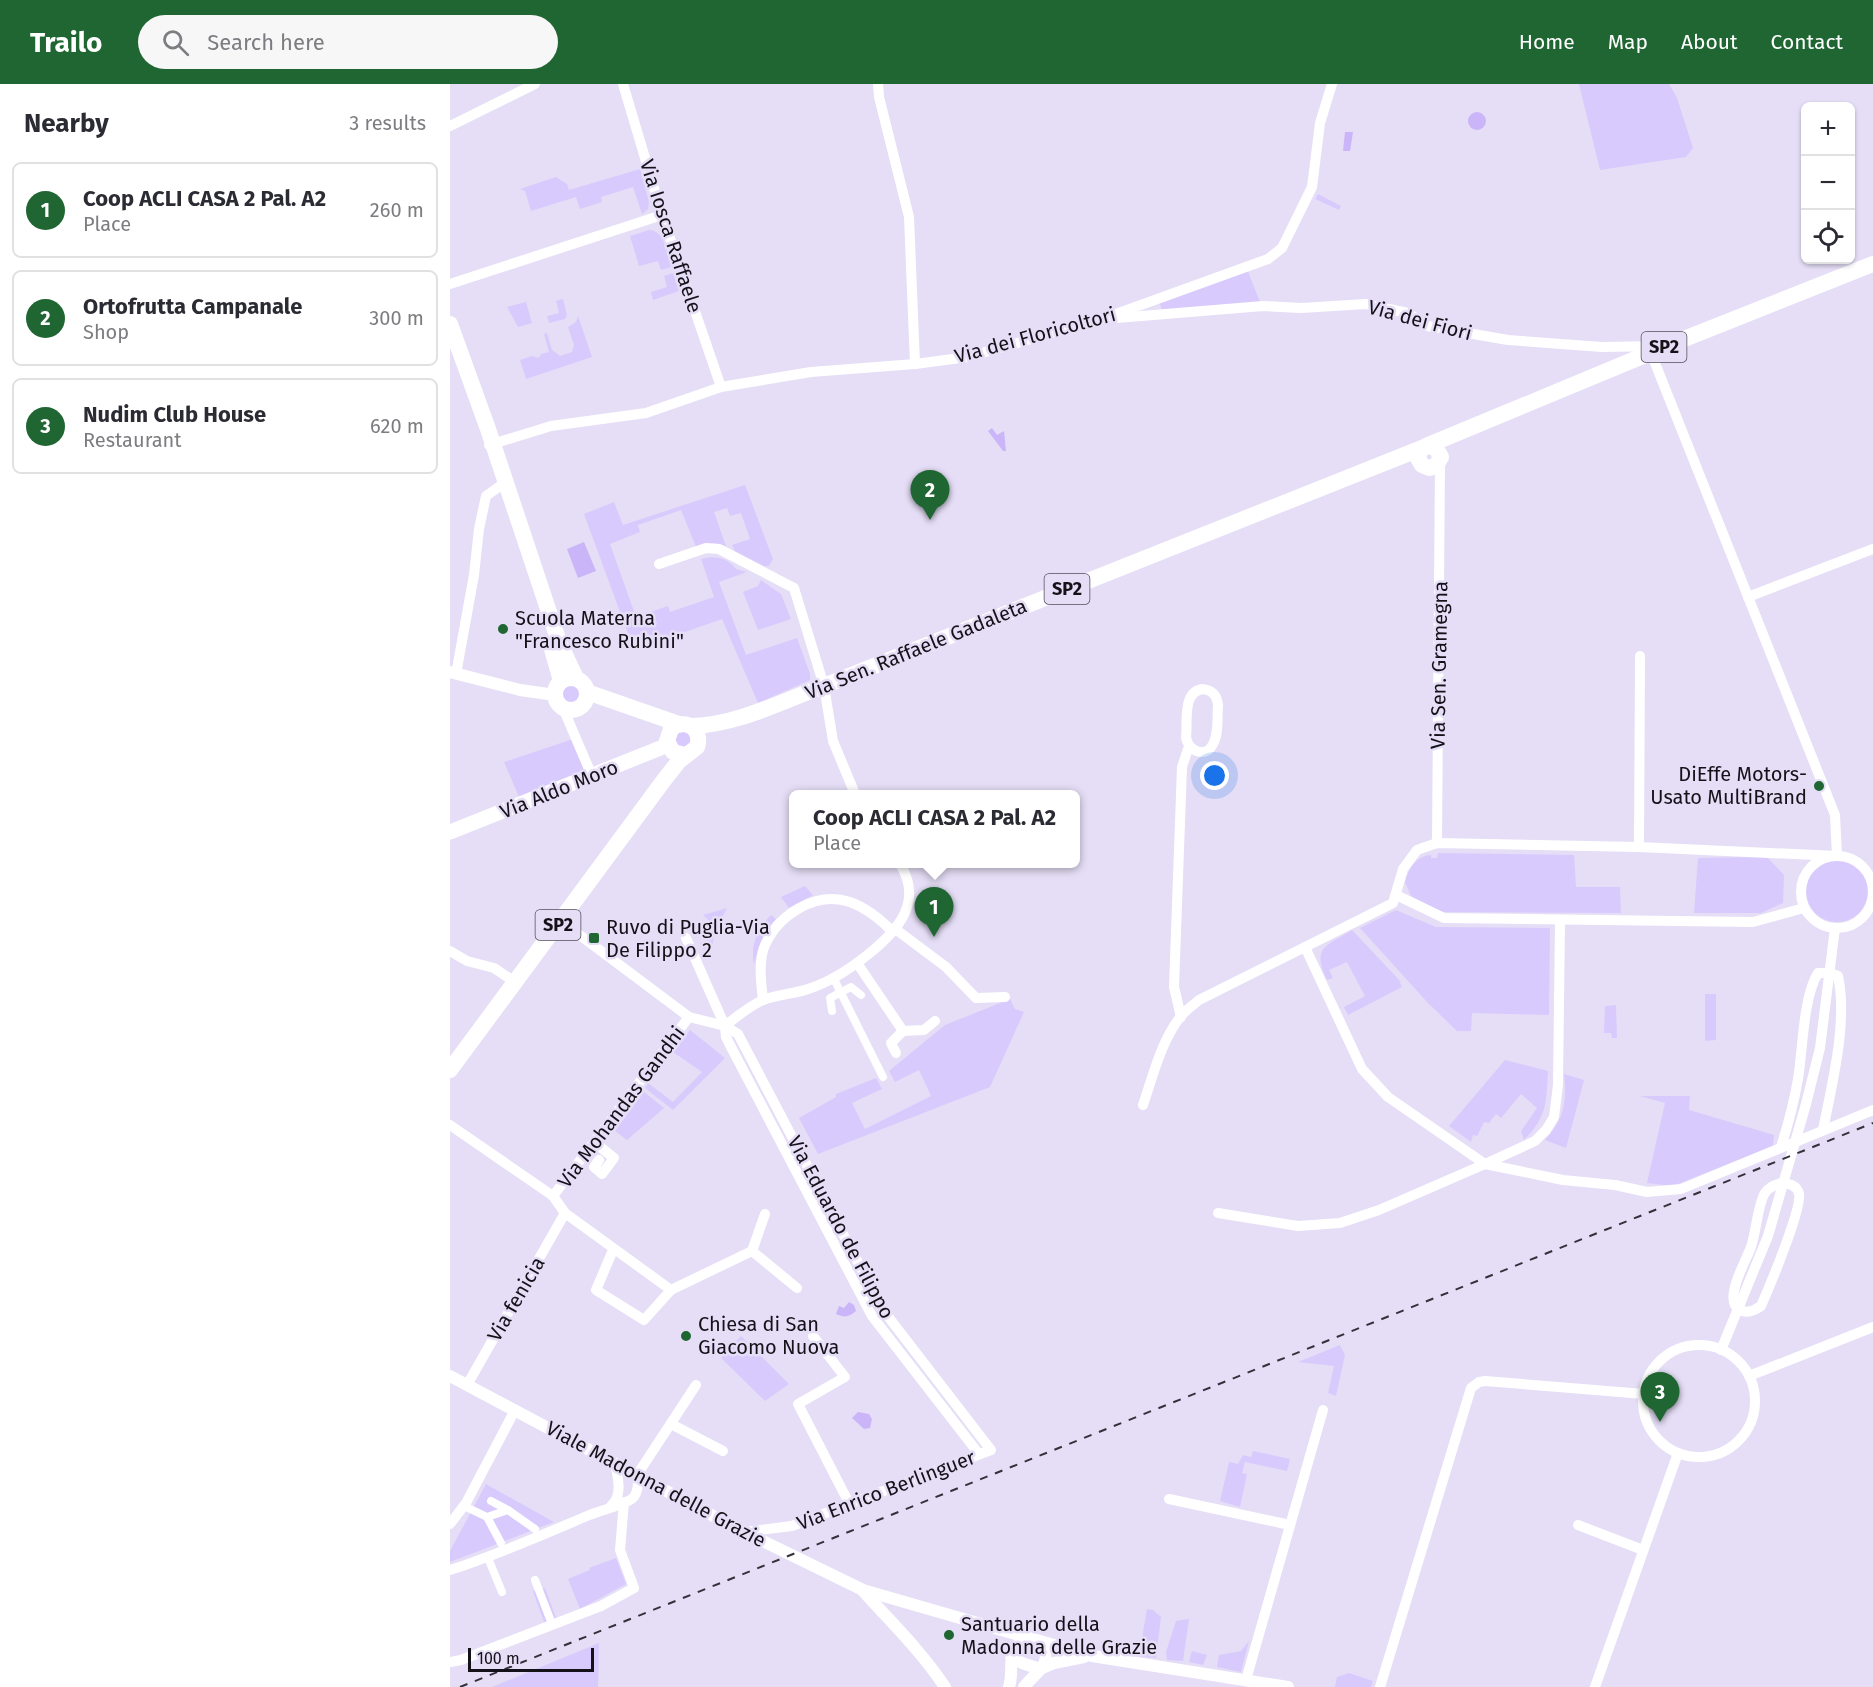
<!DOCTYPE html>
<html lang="en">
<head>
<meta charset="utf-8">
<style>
	:root { --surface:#fff; --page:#f7f7f7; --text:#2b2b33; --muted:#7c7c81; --line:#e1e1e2; --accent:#1f6632 }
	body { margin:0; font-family:"Fira Sans",sans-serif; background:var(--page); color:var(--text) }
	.controls { position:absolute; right:18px; top:18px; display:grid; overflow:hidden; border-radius:9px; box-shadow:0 2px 4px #0004 }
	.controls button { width:54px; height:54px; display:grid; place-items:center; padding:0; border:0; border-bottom:2px solid var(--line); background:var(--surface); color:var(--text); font:30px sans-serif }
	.scale { position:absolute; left:18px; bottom:15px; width:126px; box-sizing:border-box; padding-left:6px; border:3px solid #141119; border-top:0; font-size:16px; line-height:21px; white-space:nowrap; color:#141119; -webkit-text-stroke:4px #e5def6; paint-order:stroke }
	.you { position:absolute; left:765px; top:692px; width:21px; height:21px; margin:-15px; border:4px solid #fff; border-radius:50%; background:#1a73e8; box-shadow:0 0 0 9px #1a73e833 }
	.badge { display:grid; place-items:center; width:39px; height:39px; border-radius:50%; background:var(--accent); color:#fff; font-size:20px; font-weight:700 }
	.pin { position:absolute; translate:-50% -50px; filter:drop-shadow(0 2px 3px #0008) }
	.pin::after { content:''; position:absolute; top:32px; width:21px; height:18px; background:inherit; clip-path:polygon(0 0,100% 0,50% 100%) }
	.popup { position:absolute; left:339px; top:706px; width:291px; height:78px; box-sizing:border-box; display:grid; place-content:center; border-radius:9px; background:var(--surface); filter:drop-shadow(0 2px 4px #0005); font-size:20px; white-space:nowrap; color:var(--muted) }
	.popup b { font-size:22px; color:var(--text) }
	.popup::after { content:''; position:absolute; left:50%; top:100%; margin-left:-12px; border:12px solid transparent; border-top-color:var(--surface) }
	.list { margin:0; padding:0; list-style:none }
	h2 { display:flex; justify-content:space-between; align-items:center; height:78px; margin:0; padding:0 24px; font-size:26px }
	h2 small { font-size:20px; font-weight:400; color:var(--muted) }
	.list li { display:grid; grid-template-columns:39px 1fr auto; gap:18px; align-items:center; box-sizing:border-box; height:96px; margin:0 12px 12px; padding:0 12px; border:2px solid var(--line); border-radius:9px }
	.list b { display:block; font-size:22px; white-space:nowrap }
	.list p { margin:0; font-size:20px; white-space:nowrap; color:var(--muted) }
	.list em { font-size:20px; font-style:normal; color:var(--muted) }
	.icon { flex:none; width:33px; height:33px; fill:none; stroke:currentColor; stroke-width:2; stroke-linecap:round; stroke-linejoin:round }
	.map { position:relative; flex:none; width:1423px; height:1603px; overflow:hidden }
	header { display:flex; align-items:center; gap:36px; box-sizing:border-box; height:84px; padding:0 30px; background:var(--accent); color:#fff }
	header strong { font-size:28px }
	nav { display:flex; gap:33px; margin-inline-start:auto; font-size:21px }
	.search { width:420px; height:54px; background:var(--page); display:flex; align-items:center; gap:15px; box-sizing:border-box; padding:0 21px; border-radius:33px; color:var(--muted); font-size:22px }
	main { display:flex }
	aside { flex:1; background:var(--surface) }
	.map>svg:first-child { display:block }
	.green { fill:#d9cafd }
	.water { fill:#cab5f8 }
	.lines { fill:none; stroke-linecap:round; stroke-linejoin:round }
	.pedestrian { stroke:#fff; stroke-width:8 }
	.minor { stroke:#fff; stroke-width:10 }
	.tertiary { stroke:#fff; stroke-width:12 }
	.secondary { stroke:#fff; stroke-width:15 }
	.primary { stroke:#fff; stroke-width:16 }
	.rail { stroke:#34313b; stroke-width:2; stroke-dasharray:8 8; stroke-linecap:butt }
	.poi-dot { fill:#1f6632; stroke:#e5def6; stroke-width:2 }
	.labels { text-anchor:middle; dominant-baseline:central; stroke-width:5; stroke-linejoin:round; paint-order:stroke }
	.shield { fill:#e5def6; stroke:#534e5b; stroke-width:1.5 }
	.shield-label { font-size:18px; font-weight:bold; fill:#141119 }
	.street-label { font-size:20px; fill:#141119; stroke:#e5def6 }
	.poi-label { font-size:20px; fill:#141119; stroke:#e5def6; text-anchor:start }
</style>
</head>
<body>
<header>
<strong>Trailo</strong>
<div class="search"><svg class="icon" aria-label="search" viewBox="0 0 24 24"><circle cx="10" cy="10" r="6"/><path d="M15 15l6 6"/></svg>Search here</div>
<nav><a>Home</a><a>Map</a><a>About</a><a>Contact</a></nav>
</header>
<main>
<aside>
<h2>Nearby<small>3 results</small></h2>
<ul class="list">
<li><span class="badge">1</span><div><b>Coop ACLI CASA 2 Pal. A2</b><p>Place</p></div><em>260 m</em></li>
<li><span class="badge">2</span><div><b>Ortofrutta Campanale</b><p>Shop</p></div><em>300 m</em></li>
<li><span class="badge">3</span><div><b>Nudim Club House</b><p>Restaurant</p></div><em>620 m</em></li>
</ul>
</aside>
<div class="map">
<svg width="1423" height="1603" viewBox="0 0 1423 1603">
	<rect width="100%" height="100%" fill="#e5def6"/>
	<g class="green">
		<path d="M1129,0H1219L1227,14L1243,64L1236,73L1150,86Z"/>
		<path d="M190,85L199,118L198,125L192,130L183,103L151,113L152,118L130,125L126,113L81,127L75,107L70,105L106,93L117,100L119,106Z"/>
		<path d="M868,110L891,122L889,126L865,115Z"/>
		<path d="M199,146C216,147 217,170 221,183L211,186L208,177L189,182L180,152Z"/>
		<path d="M797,185L810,218L712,226L709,217Z"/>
		<path d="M223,189L229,207L203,216L201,208L217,203L214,192Z"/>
		<path d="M113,215L117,231L115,235L99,239L97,232L109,229L106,217Z"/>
		<path d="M76,218L82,239L68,243L57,223Z"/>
		<path d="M128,232L142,273L76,295L70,276L82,272L89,274L91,270L99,268L94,250L97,249L102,266L110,272L122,268L124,261L118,243L126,238Z"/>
		<path d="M295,401L323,475L319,482H314L285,467L282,461L300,455L291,429L280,432L277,424L264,428L276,462L264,459L246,463L231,426L188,441L190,448L160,460L186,533L218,522L220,528L264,513L251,475C265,471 277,473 286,485L297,488L269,498L296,571L347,554L360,590V596L308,619L272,535L184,566L134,430L164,418L173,441Z"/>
		<path d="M311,496L331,510L341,535L308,546L293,508L308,502Z"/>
		<circle cx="121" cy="610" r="10"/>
		<path d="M227,648L240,649L241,661L229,664L224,653Z"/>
		<path d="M123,655L138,687L70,715L54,678Z"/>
		<path d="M988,769L1124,771L1126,803H1170L1171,829L992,828L961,812L955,798C959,784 966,772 981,771V774H987Z"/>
		<path d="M1317,773L1334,791L1333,819L1311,829H1244L1248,774Z"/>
		<circle cx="1387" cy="807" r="31"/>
		<path d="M355,802L363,811L339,824L331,813Z"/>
		<path d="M277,824L267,844L253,831Z"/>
		<path d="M946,826L986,843L1100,844L1099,931L1022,929L1021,947H1007L978,919L910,844Z"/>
		<path d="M321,831L326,835C313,848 309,863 304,880C300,861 308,844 321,831Z"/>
		<path d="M902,846L951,898L950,899L952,903L898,931L894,923L915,912L897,878L879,886L883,894L877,896C861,862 877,862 902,846Z"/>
		<path d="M264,853L259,876L250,859Z"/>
		<path d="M1255,910H1266V956L1255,957Z"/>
		<path d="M560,915L565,925L574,928L540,1003L368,1070L349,1034L386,1013V1010L426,994L432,1005L402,1019L415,1045L481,1012L469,986L445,998L439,987L495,941Z"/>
		<path d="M1166,921L1167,954H1162L1161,949H1154L1155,922Z"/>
		<path d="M240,946L275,974L223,1026L195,1004L198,999L223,1018L252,988L223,968Z"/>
		<path d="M1055,976L1098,987C1096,1018 1098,1032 1074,1056L1071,1047L1087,1024L1071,1010L1051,1034L1046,1030L1039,1039L1034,1038L1027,1052L1023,1051L1021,1058L999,1042Z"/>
		<path d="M1114,990L1134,996L1116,1064L1095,1056C1114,1037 1117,1016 1114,990Z"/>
		<path d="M194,1008L214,1024L177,1056L165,1047Z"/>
		<path d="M1190,1012H1240L1239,1026L1324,1051L1323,1062L1223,1102L1197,1099L1215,1019Z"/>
		<path d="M291,1252L339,1300L315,1317L271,1274Z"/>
		<path d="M890,1261L895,1271L886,1312L878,1309L884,1282L848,1278Z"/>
		<path d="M803,1367L840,1375L837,1387L795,1378L792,1389L797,1390L790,1423L770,1417L779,1378L788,1380L793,1371L801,1373Z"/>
		<path d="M36,1400L104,1438L0,1478V1467Z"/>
		<path d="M166,1474L176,1500L130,1525L118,1495L140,1486L139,1484Z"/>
		<path d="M95,1504L106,1534L94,1538L83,1507Z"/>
		<path d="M697,1525L703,1526L711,1533L706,1574L689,1572Z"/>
		<path d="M739,1535L733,1577L717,1576L716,1568L726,1537Z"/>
		<path d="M799,1557L791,1588L767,1583L769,1571L791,1567Z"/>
		<path d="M149,1559L148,1603H42Z"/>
		<path d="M742,1567L757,1571L753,1581L739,1578Z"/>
		<path d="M899,1589L923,1597L921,1603H885L887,1593Z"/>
	</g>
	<g class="water">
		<circle cx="1027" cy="37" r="9"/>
		<path d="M895,48H903L900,67H893Z"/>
		<path d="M542,344L547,351L554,347L556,367H553L538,347Z"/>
		<path d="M134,458L146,487L128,494L117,465Z"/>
		<path d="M399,1218L404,1221L406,1227C399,1233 395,1234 386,1230L389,1222L394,1224Z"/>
		<path d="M408,1328L419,1330L422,1335L420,1344L414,1345L402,1334Z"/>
	</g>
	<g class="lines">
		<g class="pedestrian">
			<path d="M383,893L433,993"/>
			<path d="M382,927L380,914L401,903L411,911"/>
			<path d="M41,1417L58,1426"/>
			<path d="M14,1422L37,1433L51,1459"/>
			<path d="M37,1433L58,1426L85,1445"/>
			<path d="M38,1474L52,1508"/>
			<path d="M85,1496L102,1540"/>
		</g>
		<g class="minor">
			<path d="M173,0L212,131L271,303"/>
			<path d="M428,0L429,13L459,133L465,280"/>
			<path d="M0,42L85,0"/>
			<path d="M0,200L212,131"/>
			<path d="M667,234L813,222L851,224L916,220L958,229L977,242L1058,256L1152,263L1208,262"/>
			<path d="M39,361L101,342L196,329L271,303L361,288L465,280L518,273L652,235L818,175L832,164L862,103L870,39L882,0"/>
			<path d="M209,480L256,464L269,465L344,504L374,602L383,657L405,710"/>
			<path d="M1298,513L1423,465"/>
			<path d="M6,590L24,491L29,445L36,412L50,402"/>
			<path d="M752,605C762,606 767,611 768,621C767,633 769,650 763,660C756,675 738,667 736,653C738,637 732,609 752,605Z"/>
			<path d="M115,625L116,631L142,692"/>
			<path d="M987,759L990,376"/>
			<path d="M1189,763L1190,572"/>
			<circle cx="1387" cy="808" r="36"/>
			<path d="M946,811L994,834L1303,838L1354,824"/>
			<path d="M111,837L239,933L275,942L288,950L433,1226L541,1366L342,1442L295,1448"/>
			<path d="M444,844L496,883L526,914L555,913"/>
			<path d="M236,854L275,942L276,953L281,963L422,1232L529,1370"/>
			<path d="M855,863L912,985L938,1013L1035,1080L1085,1057L1096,1046L1104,1033L1108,1001L1110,837"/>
			<path d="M0,867L17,877L44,884L65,898"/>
			<path d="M407,879L453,947L474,946L485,937"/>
			<path d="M313,916C311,898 308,877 315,861C329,830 366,807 400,818C417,824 430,835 442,847"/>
			<path d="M731,933L724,903L732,683L739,662"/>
			<path d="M275,942C287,932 298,923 313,916C328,910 346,910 361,904C391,894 448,854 457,823C462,808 458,793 450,780"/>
			<path d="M446,969L441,959L453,947"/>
			<path d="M693,1021C703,992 711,957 731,932C736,926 743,921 749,916L943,819L953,785L967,766L987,759L1189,763L1387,772L1385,731L1201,269"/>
			<path d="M0,1041L103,1112L115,1129L221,1206L194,1236L146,1206L163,1166"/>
			<path d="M144,1058L164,1074L152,1090L144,1083L149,1076"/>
			<path d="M1331,1063C1338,1041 1344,1018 1348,995C1353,965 1353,913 1368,889H1380L1388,892C1398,938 1382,1000 1373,1046"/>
			<path d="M1331,1099C1338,1099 1347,1101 1349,1110C1352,1125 1319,1204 1311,1222C1305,1226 1298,1230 1290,1226C1272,1217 1296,1177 1301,1163C1306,1149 1308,1119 1315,1109C1319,1103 1324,1101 1331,1099Z"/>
			<path d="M103,1112L239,933"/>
			<path d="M768,1129L848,1142L890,1139L929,1126L1035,1080L1113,1096L1165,1101L1197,1108L1231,1105L1423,1026"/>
			<path d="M302,1167L315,1130"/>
			<path d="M221,1206L302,1167L347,1204"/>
			<path d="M363,1252L395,1293L348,1320L399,1419"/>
			<circle cx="1249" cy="1317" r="56"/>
			<path d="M1271,1266L1318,1152L1356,1020L1370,964L1385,844"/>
			<path d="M1299,1292L1423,1243"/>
			<path d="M17,1301L115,1129"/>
			<path d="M221,1340L273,1367"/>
			<path d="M719,1415L840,1441"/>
			<path d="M161,1422C173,1411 168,1394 165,1380"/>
			<path d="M0,1440L16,1419L65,1326"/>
			<path d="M1128,1441L1193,1466"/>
			<path d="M0,1486C47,1471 92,1451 137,1432C149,1427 170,1422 180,1416C188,1412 189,1399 187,1391L246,1301"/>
			<path d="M0,1578L11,1576L151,1522L184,1504L170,1466L174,1418"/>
			<path d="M796,1596L873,1326"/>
			<path d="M930,1603L1021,1304L1029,1298L1035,1297L1194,1310"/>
			<path d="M1145,1603L1228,1369"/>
		</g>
		<g class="tertiary">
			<path d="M0,588L70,606L105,611"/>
			<path d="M0,1292L286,1444L413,1506L642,1572L838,1603"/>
			<path d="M413,1507C441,1538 472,1568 495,1603"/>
			<path d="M561,1572L572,1579L590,1585L604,1579L634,1573"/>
			<path d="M559,1603C566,1580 551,1559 584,1556C609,1577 588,1585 574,1603"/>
		</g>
		<path class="secondary" d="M0,748L218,661"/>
		<g class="primary">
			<path d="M0,240L38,345L109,558L126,594"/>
			<path d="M979,362L986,364L991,373L986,382L979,384L972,381L968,374L970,367L976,362L1224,259L1423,180"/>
			<path d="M102,565L111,597"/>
			<circle cx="121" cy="610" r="16"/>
			<path d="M137,608L229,640"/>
			<path d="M242,642C287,641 332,617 374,602L972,364"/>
			<path d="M0,986L214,696L229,677L247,663C253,645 235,633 221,645L217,657L223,668L235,671"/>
		</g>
		<path class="rail" d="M10,1603L1423,1039"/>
	</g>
	<g class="poi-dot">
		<circle cx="53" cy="545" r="6"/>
		<circle cx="1369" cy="702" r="6"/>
		<rect x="138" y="848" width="12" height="12" rx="3"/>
		<circle cx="236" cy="1252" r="6"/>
		<circle cx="499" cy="1551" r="6"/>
	</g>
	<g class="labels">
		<g class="shield">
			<rect x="1191.5" y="248" width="45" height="30" rx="4.5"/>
			<rect x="594.5" y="490" width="45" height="30" rx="4.5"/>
			<rect x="85.5" y="826" width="45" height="30" rx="4.5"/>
		</g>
		<g class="shield-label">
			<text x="1214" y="263">SP2</text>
			<text x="617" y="505">SP2</text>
			<text x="108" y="841">SP2</text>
		</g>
		<g class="street-label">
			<text transform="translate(221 152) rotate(72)">Via Iosca Raffaele</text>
			<text transform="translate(970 236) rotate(15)">Via dei Fiori</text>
			<text transform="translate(585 251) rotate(-15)">Via dei Floricoltori</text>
			<text transform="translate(466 565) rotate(-22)">Via Sen. Raffaele Gadaleta</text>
			<text transform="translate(989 581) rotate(-89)">Via Sen. Gramegna</text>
			<text transform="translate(109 705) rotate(-22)">Via Aldo Moro</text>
			<text transform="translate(171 1023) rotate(-53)">Via Mohandas Gandhi</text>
			<text transform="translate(391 1143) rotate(62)">Via Eduardo de Filippo</text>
			<text transform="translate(66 1215) rotate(-60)">Via fenicia</text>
			<text transform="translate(206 1400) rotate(28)">Viale Madonna delle Grazie</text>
			<text transform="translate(436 1406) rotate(-21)">Via Enrico Berlinguer</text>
		</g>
		<g class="poi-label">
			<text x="65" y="534">Scuola Materna<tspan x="65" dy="23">"Francesco Rubini"</tspan></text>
			<text x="1357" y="690" text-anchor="end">DiEffe Motors-<tspan x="1357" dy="23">Usato MultiBrand</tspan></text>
			<text x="156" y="843">Ruvo di Puglia-Via<tspan x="156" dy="23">De Filippo 2</tspan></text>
			<text x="248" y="1240">Chiesa di San<tspan x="248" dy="23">Giacomo Nuova</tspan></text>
			<text x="511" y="1540">Santuario della<tspan x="511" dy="23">Madonna delle Grazie</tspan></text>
		</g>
	</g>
</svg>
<div class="controls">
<button>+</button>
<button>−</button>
<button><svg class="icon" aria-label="locate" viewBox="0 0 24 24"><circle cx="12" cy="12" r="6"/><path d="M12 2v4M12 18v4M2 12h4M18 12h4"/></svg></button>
</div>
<div class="scale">100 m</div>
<div class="you"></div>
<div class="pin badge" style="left:484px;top:853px">1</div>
<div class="popup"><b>Coop ACLI CASA 2 Pal. A2</b>Place</div>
<div class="pin badge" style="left:480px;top:436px">2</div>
<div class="pin badge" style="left:1210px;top:1338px">3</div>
</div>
</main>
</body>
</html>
